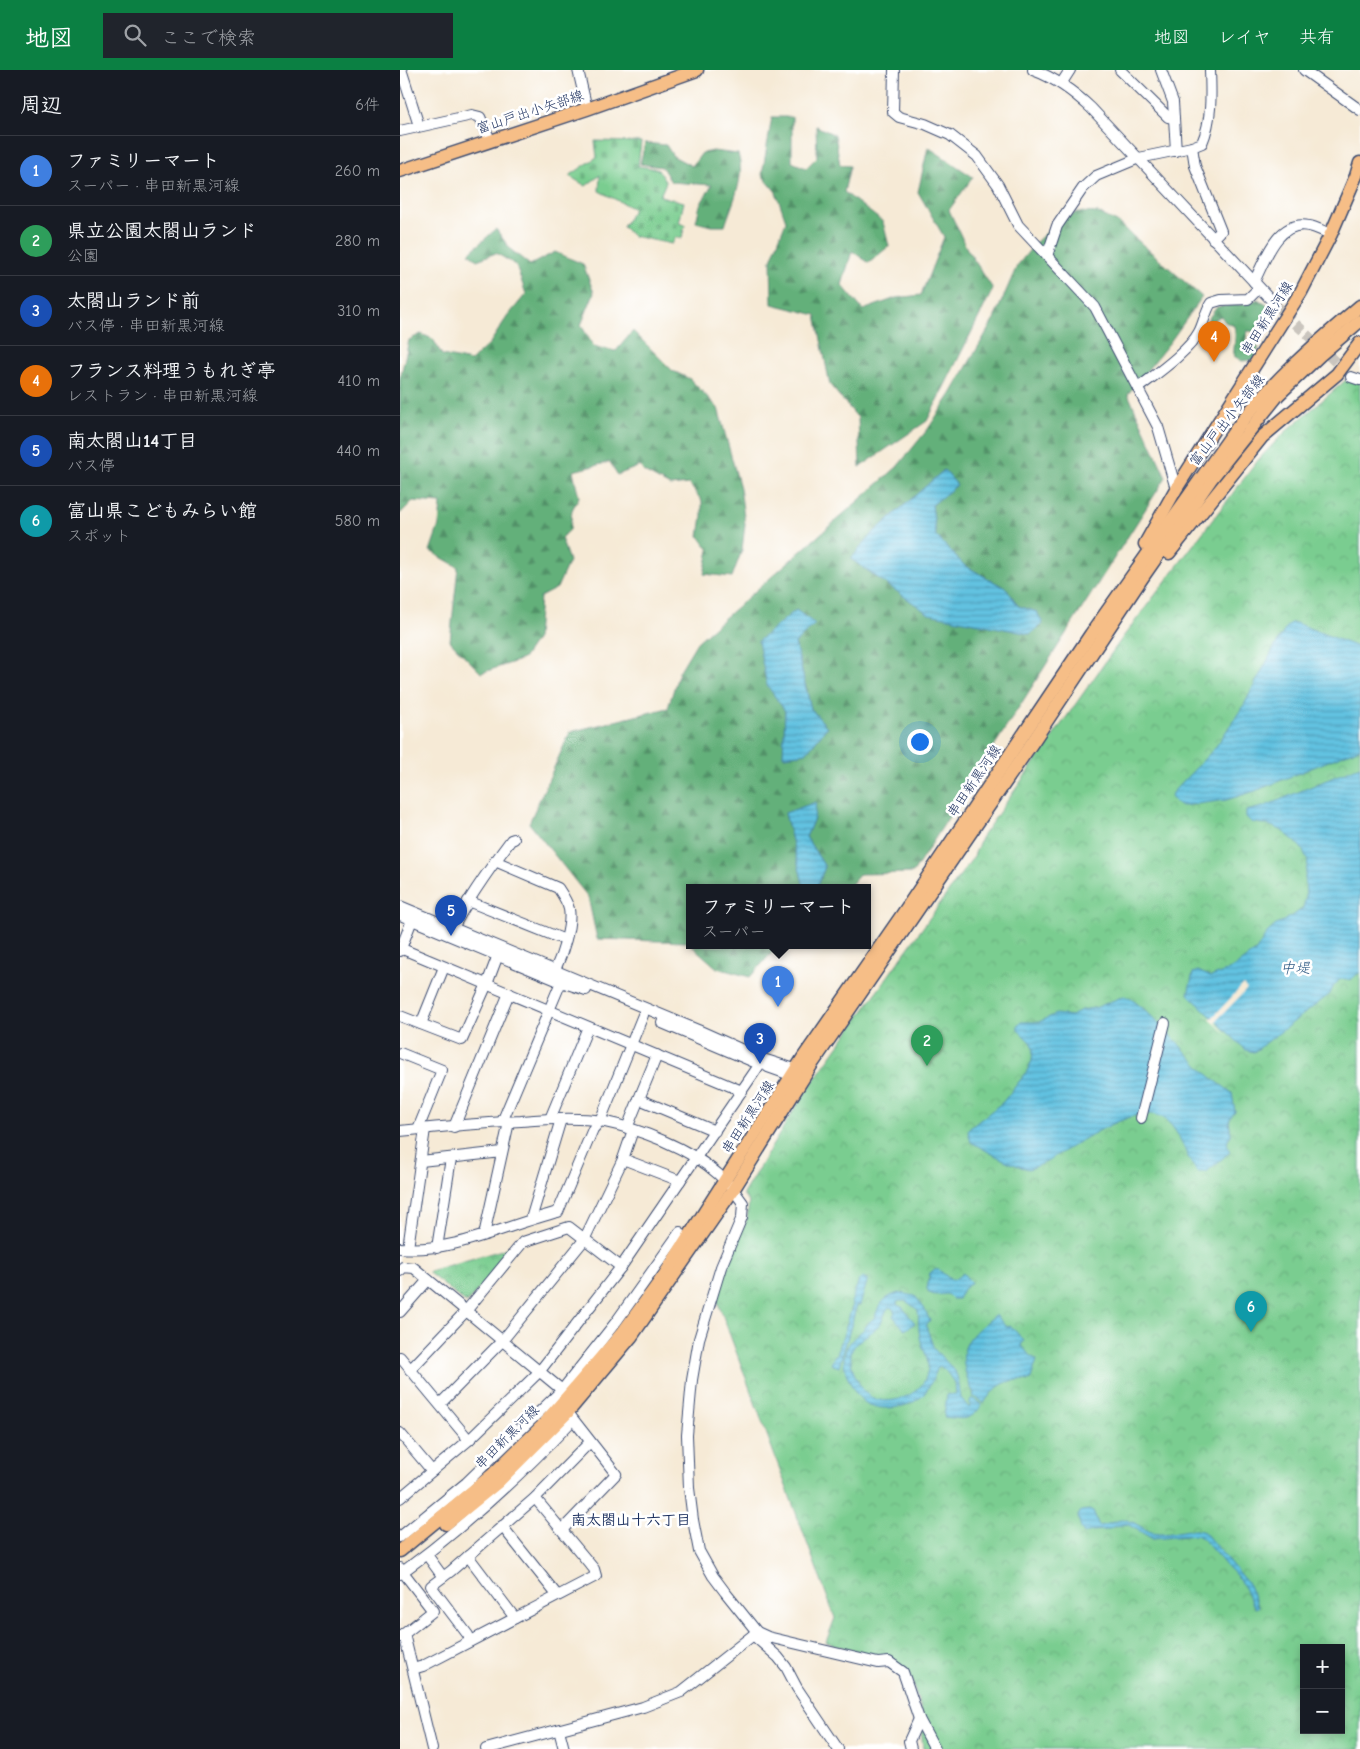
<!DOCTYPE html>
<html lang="ja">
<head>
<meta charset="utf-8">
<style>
	:root { --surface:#171b24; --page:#20242c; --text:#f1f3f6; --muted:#9ea1a6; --line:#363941; --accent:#0b8043 }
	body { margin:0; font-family:"Comic Neue","Klee One",sans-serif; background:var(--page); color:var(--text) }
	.controls { position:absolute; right:15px; bottom:15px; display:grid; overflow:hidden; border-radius:0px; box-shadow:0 2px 8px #0003 }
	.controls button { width:45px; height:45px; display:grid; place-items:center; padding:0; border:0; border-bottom:1px solid var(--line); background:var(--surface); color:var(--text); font:25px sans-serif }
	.you { position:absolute; left:519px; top:671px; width:18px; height:18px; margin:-12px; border:4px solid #fff; border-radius:50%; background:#1a73e8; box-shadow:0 0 0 8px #1a73e833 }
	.badge { display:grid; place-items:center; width:32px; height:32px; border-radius:50%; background:var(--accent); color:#fff; font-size:16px; font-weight:700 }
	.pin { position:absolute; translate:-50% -41px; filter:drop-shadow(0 1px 2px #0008) }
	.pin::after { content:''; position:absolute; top:26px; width:18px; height:15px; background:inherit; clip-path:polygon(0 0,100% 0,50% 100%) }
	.popup { position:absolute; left:286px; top:814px; width:185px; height:65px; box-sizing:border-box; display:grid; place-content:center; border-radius:0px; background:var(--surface); filter:drop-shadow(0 1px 4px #0005); font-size:16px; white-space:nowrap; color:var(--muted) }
	.popup b { font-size:19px; color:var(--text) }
	.popup::after { content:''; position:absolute; left:50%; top:100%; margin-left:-10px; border:10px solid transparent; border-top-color:var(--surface) }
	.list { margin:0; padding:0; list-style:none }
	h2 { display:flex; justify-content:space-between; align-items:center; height:65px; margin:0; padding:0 20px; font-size:21px }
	h2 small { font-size:16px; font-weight:400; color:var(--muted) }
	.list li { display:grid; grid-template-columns:32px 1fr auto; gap:15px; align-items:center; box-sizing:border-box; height:70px; padding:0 20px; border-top:1px solid var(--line) }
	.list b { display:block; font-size:19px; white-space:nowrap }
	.list p { margin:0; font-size:16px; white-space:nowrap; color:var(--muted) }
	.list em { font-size:16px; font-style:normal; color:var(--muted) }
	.icon { flex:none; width:28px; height:28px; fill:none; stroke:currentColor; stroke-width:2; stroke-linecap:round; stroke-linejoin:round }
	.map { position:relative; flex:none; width:960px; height:1679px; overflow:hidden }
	header { display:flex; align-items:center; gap:30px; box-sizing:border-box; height:70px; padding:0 25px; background:var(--accent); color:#fff }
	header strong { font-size:24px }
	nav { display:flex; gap:28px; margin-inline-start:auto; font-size:18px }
	.search { width:350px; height:45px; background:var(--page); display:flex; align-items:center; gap:12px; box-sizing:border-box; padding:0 18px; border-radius:0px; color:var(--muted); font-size:19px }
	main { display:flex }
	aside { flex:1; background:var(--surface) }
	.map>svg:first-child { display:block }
	.forest { fill:url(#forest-firs); stroke:#3f706c; fill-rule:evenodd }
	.cemetery { fill:url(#cemetery-stones); stroke:#4a7e77 }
	.park { fill:url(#park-crowns); stroke:#4a7e77; fill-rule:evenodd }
	.water { fill:url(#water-rules); stroke:#3e78a0; fill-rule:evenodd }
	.pier { fill:#f6ead6 }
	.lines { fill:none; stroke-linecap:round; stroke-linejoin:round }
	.minor-tunnel { stroke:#cac5be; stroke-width:10; stroke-dasharray:10 5; stroke-linecap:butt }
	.minor-casing { stroke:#3c4b70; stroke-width:12 }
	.major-casing { stroke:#3c4b70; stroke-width:15 }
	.minor { stroke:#fff; stroke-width:10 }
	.major { stroke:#f6be87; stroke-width:12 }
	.labels { text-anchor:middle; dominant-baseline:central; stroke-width:5; stroke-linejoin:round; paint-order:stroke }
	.street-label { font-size:14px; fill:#1b2f5e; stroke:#fff }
	.water-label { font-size:15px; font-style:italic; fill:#305b85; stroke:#fff }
	.neighbourhood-label { font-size:15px; font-weight:bold; fill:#1b2f5e; stroke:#fff }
</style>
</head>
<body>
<header>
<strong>地図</strong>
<div class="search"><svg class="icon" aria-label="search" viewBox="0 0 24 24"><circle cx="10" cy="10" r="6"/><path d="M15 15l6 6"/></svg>ここで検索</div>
<nav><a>地図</a><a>レイヤ</a><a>共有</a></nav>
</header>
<main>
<aside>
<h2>周辺<small>6件</small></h2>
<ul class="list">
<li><span class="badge" style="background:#3f7fe0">1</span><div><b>ファミリーマート</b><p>スーパー · 串田新黒河線</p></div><em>260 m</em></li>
<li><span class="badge" style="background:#2e9e5b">2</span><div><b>県立公園太閤山ランド</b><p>公園</p></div><em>280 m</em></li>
<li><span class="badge" style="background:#1a4fb4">3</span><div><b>太閤山ランド前</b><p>バス停 · 串田新黒河線</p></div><em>310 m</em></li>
<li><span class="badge" style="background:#e8710a">4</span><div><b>フランス料理うもれぎ亭</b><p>レストラン · 串田新黒河線</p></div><em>410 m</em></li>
<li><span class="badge" style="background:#1a4fb4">5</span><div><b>南太閤山14丁目</b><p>バス停</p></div><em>440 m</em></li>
<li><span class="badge" style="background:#0f9aa8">6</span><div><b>富山県こどもみらい館</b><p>スポット</p></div><em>580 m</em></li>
</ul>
</aside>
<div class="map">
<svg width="960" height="1679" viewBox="0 0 960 1679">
	<defs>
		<pattern id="forest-firs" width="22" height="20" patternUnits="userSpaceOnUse" patternTransform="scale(1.25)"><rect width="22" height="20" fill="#63b07a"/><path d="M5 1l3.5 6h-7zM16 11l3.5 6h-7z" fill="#519067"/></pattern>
		<pattern id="cemetery-stones" width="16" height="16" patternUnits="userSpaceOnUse" patternTransform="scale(1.25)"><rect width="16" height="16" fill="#7acd90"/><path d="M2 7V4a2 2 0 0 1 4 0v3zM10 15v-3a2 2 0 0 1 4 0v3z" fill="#69b07f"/></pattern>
		<pattern id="park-crowns" width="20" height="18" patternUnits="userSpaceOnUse" patternTransform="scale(1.25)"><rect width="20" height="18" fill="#7acd90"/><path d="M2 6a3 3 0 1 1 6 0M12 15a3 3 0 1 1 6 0" fill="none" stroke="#69b07f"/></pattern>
		<pattern id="water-rules" width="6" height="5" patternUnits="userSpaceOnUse" patternTransform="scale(1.25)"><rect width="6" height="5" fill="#62c2e1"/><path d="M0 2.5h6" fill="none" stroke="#509eba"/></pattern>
	</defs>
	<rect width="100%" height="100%" fill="#fff"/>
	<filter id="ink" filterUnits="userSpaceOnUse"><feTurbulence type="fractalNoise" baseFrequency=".02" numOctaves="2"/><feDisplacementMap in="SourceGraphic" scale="10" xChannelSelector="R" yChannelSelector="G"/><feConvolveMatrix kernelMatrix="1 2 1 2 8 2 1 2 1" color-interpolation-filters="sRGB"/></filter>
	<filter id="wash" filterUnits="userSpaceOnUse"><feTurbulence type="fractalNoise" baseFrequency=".0096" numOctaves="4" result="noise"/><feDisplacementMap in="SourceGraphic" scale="20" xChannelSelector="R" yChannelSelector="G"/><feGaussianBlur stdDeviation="1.12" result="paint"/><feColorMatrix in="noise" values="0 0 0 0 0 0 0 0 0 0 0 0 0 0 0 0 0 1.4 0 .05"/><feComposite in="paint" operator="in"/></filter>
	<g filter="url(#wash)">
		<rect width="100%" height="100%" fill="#f6ead6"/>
		<g class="forest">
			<path d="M372,47H392V92L406,98L417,87L416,56L435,65L440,95L450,96L444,122L483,152L489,176L469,193L452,181L442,215L463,240L496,228L521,225L544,167L518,122L528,77L573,107L549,140L567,179L593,219L527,351L460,397L458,348L430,315L416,245L372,234L371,190L386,151L376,122L362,105Z"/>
			<path d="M245,73L266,75L273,86L292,96L302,83L313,81L338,84C346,108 332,133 325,156H311L296,152L300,135L312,115L271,112L262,97L240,94Z"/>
			<path d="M678,142L698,143L717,152L802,227L770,272L728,324L766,407L513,803L460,804L448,818H416L425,797L406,767L414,748L385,743L404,816L412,818H289V874L287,872L197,869L188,827L129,753L170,662L268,638L279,602L297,572L497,397L528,359L551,324L593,251L617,196L637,171L658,152ZM544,400L557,415L532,435L536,466L564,495L607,519L618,536L637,542L642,554L630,564L594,556L471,465ZM397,541L395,572L411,639L427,657L406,683L384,686L385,641Z"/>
			<path d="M96,159L110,179L130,195L155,182L183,194L194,223L181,255L194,277L216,281L233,261L273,301L290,309L318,338L340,418L345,454L342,480L332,507L304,504L309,480L299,466L302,446V431L289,414L270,416L244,402L240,396L217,405L210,392L173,401L179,427L172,440L170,460L161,468L169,491L157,518L140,527L137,568L123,589L81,603L50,571L58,497L30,481L39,455L41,433L13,431L0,444V309L9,270L21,264L33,269L42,285L71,291L90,273L107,247L126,224L116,195L96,183L77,190L69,183Z"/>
			<path d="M858,229L868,236L866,252L860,262L847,261L846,270L859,278L853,290L842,291L834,286C833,276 837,266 834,256L825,252L821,246L815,249L808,256V249L817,237L846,234Z"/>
			<path d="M292,876H378L350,907L317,898Z"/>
		</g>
		<path class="cemetery" d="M195,71L241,72L238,96L258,99L266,112L260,126L284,132L279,153L285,155L282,168L276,167L272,174L233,166L223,157L234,139L199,121L200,105L186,116L169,106L197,87Z"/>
		<g class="park">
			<path d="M946,310L960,313V1679H523L521,1658L524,1650L509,1601L489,1592L426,1572L435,1548L317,1230L325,1197L347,1149L349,1132L343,1124L403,1025L574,786L581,768L723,567L859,389L883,364ZM904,1578H941V1660H904Z"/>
			<path d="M120,1170L68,1232H65L29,1203V1201L102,1180Z"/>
		</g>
		<g class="water">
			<path d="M544,400L557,415L532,435L536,466L564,495L607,519L618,536L637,542L643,554L630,564L529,544L451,489L471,465Z"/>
			<path d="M396,540L415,554L395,573L411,639L427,657L406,683L383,686L385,641L367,615L358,571Z"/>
			<path d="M891,553H896L960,578V678L855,721L826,730L782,736L776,733L771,727L772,723L815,678L844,635L875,576L886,558Z"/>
			<path d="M960,696V902L950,910L940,909L933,917L930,924L854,982L846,980L788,924L793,903L798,901L811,907L831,899L856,881L867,863L876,855L894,845L903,838L906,827L905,807L908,791L903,780L895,771L881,760L869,755L851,752L846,747V741L863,737Z"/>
			<path d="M416,732L414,748L406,767L425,797L416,818L404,817L385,743Z"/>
			<path d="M724,926C740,929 787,984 801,998C810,1008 822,1015 832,1023L835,1042C826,1051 830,1053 831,1065C826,1071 827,1075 830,1082L806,1102H798C784,1087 784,1066 766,1050C737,1024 659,1090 629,1099C608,1094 589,1082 571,1072L568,1061L570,1058L603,1032L626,1003L632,991L633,979L631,973L618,960V955L621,952H639L656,944L671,946L681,940L695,938Z"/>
			<path d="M535,1199L539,1200L551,1210H554L563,1203L571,1213L563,1219L558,1229H552L547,1224C538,1224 532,1228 527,1219L530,1203Z"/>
			<path d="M462,1207L467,1209V1212L460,1235H457L439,1297L431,1294L435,1285H437L453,1234L451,1233L459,1210Z"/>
			<path d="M499,1223L515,1226L524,1238L530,1251L526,1256L534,1279L555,1301L558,1309L561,1328L569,1338L570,1337V1331L572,1328L582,1335C570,1352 563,1349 544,1347L547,1325L556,1324L555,1312L553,1311L546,1301L540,1296L538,1297C534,1307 530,1316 524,1324C511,1339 477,1343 463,1331C456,1325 452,1316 448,1308C440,1287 444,1275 462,1261C467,1257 468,1251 475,1248C478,1234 485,1227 499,1223ZM500,1231H506L518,1240C519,1249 518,1258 520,1267C523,1282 532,1290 526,1307C520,1326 488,1337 471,1327C459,1320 447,1293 452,1280C458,1267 473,1264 480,1254C484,1248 484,1242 489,1237L492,1238L495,1242L493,1246L505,1260L515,1253L502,1237L497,1235V1232Z"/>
			<path d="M596,1245L606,1257L611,1256L624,1271L621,1275L630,1286L637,1290L630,1311C608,1307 596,1315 584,1333L573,1326L574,1323C570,1317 568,1310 566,1304C557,1273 574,1262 596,1245Z"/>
			<path d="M689,1440L693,1442L699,1456C709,1455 716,1449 726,1450C735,1451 745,1462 758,1464C773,1465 790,1456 804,1462L849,1515L858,1537L855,1538L838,1507L829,1499L802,1468L797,1465L753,1469L727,1454L716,1456L707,1460L691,1461L684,1464L681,1459L678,1446L681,1441Z"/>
		</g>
		<path class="pier" d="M843,915L847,919L815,952L830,967L803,943L811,949Z"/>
	</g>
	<g filter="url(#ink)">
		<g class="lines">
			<path class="minor-tunnel" d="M874,233L951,307"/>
			<g class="minor-casing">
				<g id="minor">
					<path d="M178,0L187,39"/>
					<path d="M494,0L493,42L499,47L525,54L550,65L577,86L598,115L618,155L695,237L758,357L776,419"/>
					<path d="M633,0C655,8 674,22 691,38L874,233"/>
					<path d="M720,0L768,47L774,48"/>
					<path d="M761,0L773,32L776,81"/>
					<path d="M904,0L960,40"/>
					<path d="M0,2H2L19,56"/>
					<path d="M661,14L670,0"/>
					<path d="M0,61L72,45L80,47L90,70"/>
					<path d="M792,77L795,96L821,161L813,169"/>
					<path d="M647,186L657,156L683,118L696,106L739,88L792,77L802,73C812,50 811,25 810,0"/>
					<path d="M854,212C865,190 878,149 909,156C916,157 924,162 931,164"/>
					<path d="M951,307L960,310"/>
					<path d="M738,318C756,304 789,281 799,262C804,253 805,242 811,233L821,230L848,229L859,218"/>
					<path d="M95,791L158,818C162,824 167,831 169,839C172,856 162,885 155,900"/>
					<path d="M68,831L165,870"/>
					<path d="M0,836L298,960L363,989L401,1001"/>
					<path d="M0,845L161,912L186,920"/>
					<path d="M53,858C69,827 90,798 111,770L114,769"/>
					<path d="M0,878L342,1021"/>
					<path d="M0,881L12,850"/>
					<path d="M0,946L62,970L87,914L98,885"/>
					<path d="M262,953L354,992"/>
					<path d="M21,954L44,897"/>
					<path d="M0,983L42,1000L18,1059"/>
					<path d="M368,997L399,1008"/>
					<path d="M239,1029L315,1061"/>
					<path d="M741,1048L765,953"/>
					<path d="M150,1049L188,957"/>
					<path d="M102,1052L161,912"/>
					<path d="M54,1057L109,923"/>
					<path d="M227,1058L257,985"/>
					<path d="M0,1061C40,1057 81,1053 121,1051C146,1049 178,1047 201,1051C240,1059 289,1078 318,1104C328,1113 336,1123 343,1133L342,1147L321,1197L299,1269L292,1310L287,1365L289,1418L293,1450L299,1481L313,1506L325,1522L357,1562L368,1567L478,1593L489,1592L503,1602L519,1649L535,1679"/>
					<path d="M223,1089L233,1060"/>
					<path d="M21,1091L102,1082"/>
					<path d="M131,1149L161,1049"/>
					<path d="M84,1165L109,1052"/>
					<path d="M0,1178C54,1183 106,1155 158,1142L193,1059L200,1051L243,945"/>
					<path d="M8,1178L25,1059"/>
					<path d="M37,1178L51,1088"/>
					<path d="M221,1197L360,994"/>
					<path d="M0,1201L3,1197L14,1198L162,1320"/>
					<path d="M0,1242L28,1210"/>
					<path d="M0,1287L69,1370"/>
					<path d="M40,1334L102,1271L184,1170L223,1089L280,1111"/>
					<path d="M0,1363L32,1401"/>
					<path d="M0,1428L69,1370L139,1302L221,1197L169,1157L123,1172L66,1241L10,1300"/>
					<path d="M102,1456L157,1525"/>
					<path d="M163,1459L216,1404L169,1344"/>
					<path d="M0,1467L66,1413L162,1320L216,1252L280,1162"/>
					<path d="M27,1485L43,1507"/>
					<path d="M68,1486L115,1548"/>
					<path d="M0,1498L33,1541L0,1567"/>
					<path d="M0,1504C61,1459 116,1410 168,1355L171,1347"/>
					<path d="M4,1564L32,1679"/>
					<path d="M353,1565L378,1587L386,1597L397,1618L438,1679"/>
					<path d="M70,1571L68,1565L31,1516L51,1501L135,1428L190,1372"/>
					<path d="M13,1599L23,1596L196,1506L194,1499L135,1428"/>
					<path d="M159,1660L164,1679"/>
					<path d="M86,1679L243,1637L281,1622L357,1562"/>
					<path d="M511,1679L509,1671L519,1649"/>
				</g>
			</g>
			<g class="major-casing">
				<g id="major">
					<path d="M0,101L187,39L297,0"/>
					<path d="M745,474L776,419L901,222L931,164L956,106L960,93"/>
					<path d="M769,483L862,367L937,304L960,273"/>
					<path d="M46,1454L98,1412L168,1342L231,1267L333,1120L412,994L632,673L742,508L811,409L878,325L920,285L960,251"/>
					<path d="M0,1481L93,1404L142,1356L223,1262L263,1207L403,988L500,848L691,564L836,359C871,312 915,274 960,236"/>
				</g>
			</g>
			<use href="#minor" class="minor"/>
			<use href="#major" class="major"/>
		</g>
	</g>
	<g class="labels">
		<g class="street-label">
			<text transform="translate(130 42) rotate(-18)">富山戸出小矢部線</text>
			<text transform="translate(867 248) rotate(-58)">串田新黒河線</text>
			<text transform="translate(827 350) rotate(-52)">富山戸出小矢部線</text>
			<text transform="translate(574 711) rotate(-56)">串田新黒河線</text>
			<text transform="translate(348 1047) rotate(-57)">串田新黒河線</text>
			<text transform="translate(107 1367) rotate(-45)">串田新黒河線</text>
		</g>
		<g class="water-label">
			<text x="895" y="898">中堤</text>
		</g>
		<g class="neighbourhood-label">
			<text x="231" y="1450">南太閤山十六丁目</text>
		</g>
	</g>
</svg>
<div class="controls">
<button>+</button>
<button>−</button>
</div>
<div class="you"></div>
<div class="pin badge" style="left:378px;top:937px;background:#3f7fe0">1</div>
<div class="popup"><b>ファミリーマート</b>スーパー</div>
<div class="pin badge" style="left:527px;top:996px;background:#2e9e5b">2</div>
<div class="pin badge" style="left:360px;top:994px;background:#1a4fb4">3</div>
<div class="pin badge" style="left:814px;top:292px;background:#e8710a">4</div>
<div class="pin badge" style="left:51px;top:866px;background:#1a4fb4">5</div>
<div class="pin badge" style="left:851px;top:1262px;background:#0f9aa8">6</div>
</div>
</main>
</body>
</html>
